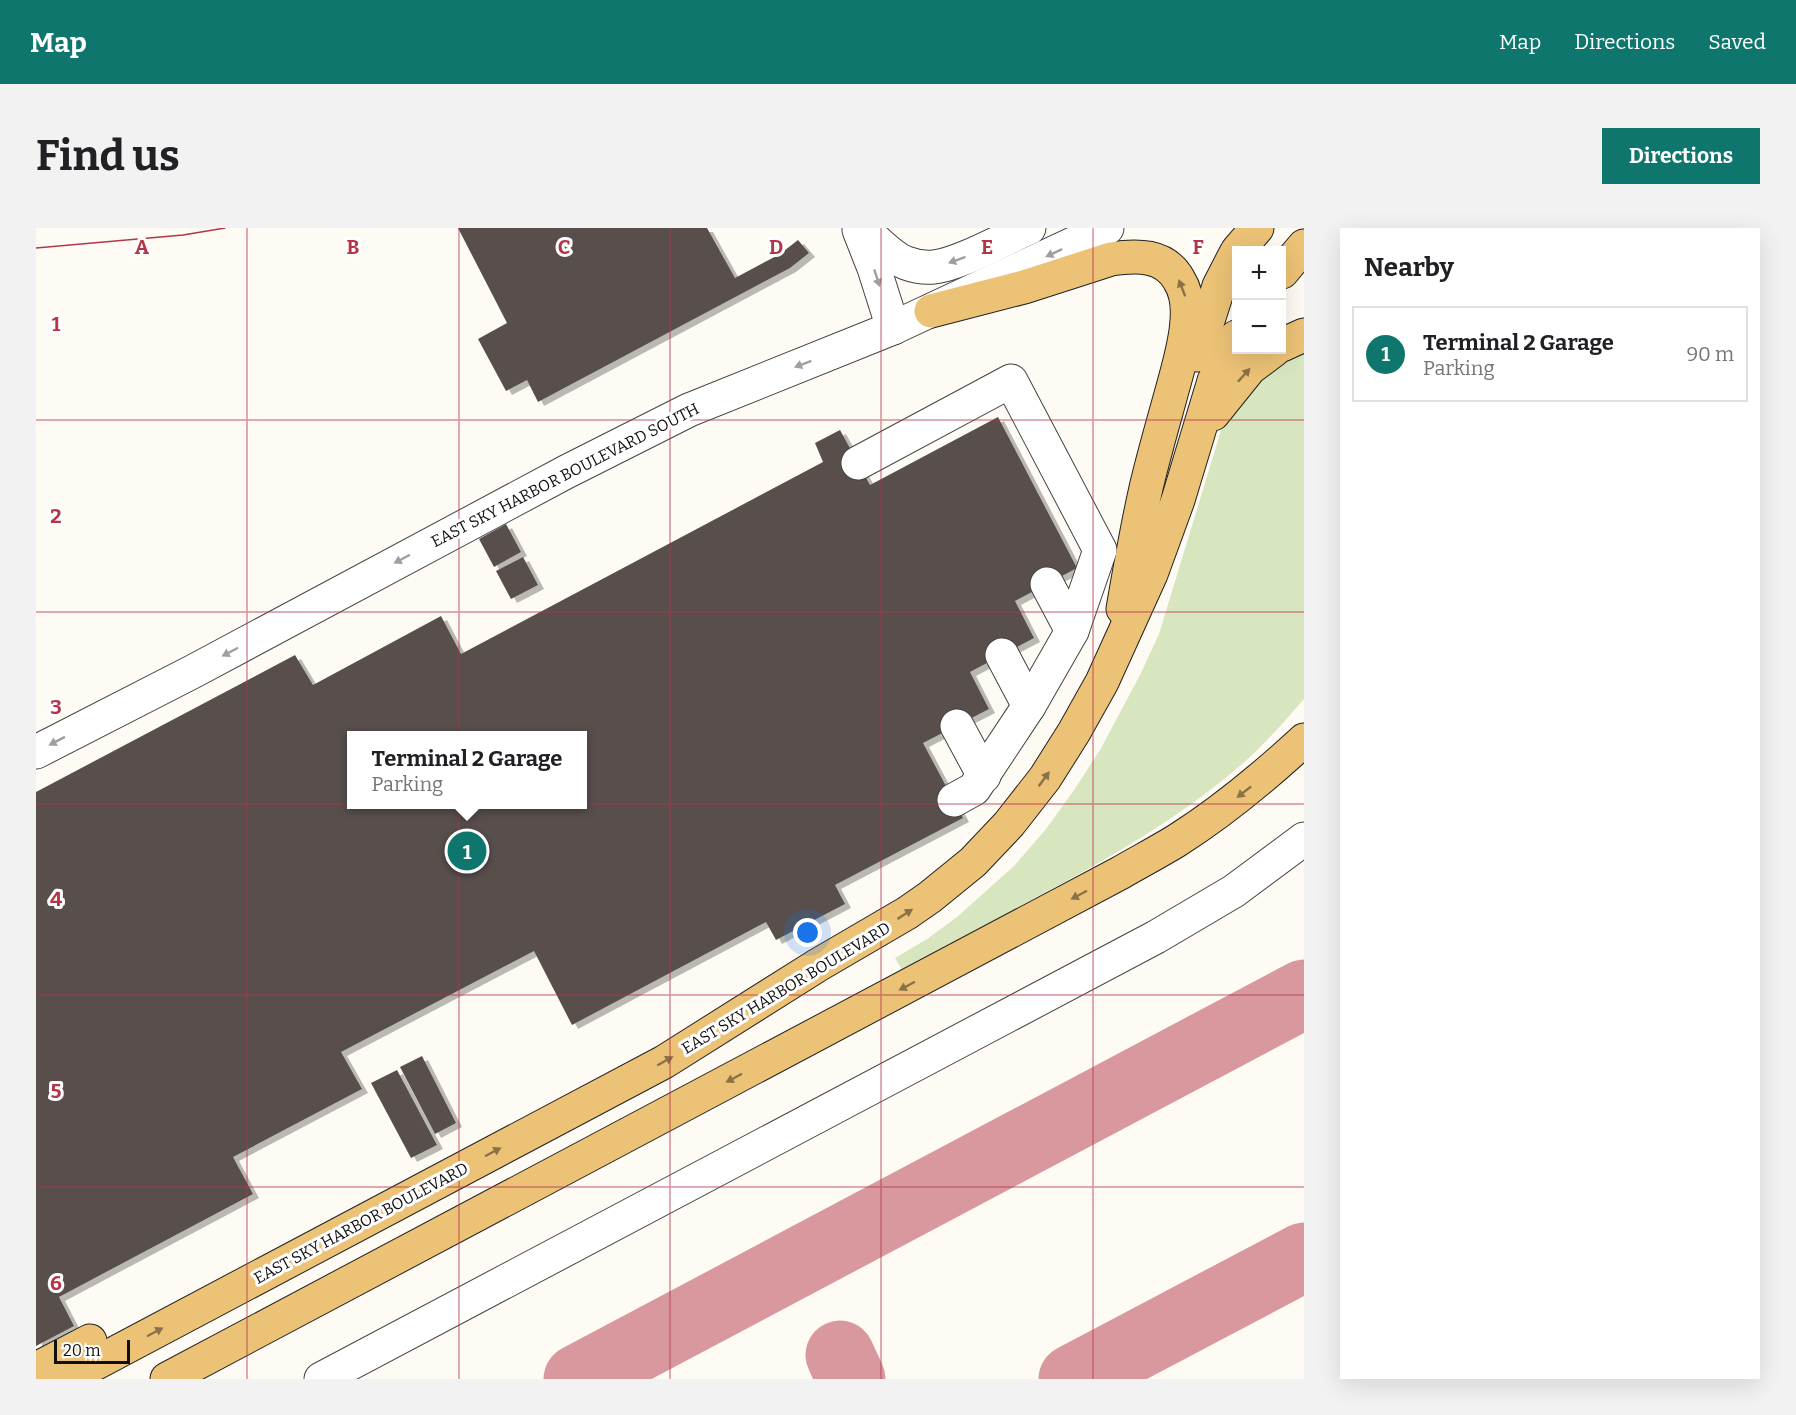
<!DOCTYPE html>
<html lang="en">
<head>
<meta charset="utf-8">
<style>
	:root { --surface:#fff; --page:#f2f2f2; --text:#202124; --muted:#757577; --line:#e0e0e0; --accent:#0f766e }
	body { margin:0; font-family:Bitter,serif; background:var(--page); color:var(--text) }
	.controls { position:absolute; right:18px; top:18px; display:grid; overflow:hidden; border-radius:0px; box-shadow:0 6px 24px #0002 }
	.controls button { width:54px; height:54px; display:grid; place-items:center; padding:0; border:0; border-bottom:2px solid var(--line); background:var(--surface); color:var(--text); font:30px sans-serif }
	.scale { position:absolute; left:18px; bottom:15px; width:76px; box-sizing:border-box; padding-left:6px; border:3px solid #101010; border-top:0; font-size:16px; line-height:21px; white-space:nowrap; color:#101010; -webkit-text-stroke:4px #fff; paint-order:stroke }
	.you { position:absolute; left:772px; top:705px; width:21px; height:21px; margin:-15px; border:4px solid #fff; border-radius:50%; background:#1a73e8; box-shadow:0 0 0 9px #1a73e833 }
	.badge { display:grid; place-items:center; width:39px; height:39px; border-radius:50%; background:var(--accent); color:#fff; font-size:20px; font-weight:700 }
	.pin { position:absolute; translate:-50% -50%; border:3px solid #fff; box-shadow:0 2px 6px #0006 }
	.popup { position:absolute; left:311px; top:503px; width:240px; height:78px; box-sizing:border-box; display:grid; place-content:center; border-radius:0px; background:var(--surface); filter:drop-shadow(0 2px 4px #0005); font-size:20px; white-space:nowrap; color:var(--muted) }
	.popup b { font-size:22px; color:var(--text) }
	.popup::after { content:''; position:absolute; left:50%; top:100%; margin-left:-12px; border:12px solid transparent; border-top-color:var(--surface) }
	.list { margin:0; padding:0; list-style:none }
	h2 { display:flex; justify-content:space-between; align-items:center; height:78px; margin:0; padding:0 24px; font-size:26px }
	h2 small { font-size:20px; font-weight:400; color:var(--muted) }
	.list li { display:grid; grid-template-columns:39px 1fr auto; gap:18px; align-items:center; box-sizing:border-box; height:96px; margin:0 12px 12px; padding:0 12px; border:2px solid var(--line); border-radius:0px }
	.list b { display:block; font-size:22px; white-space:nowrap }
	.list p { margin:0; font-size:20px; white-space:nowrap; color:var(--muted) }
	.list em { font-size:20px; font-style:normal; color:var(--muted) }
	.map { position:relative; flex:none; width:1268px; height:1151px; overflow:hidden; border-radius:0px }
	header { display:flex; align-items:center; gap:36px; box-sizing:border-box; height:84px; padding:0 30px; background:var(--accent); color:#fff }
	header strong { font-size:28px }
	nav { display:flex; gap:33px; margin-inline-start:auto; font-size:21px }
	.intro { display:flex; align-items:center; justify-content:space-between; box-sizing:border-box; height:144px; padding:0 36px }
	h1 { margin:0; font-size:42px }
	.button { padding:15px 27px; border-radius:0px; background:var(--accent); color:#fff; font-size:21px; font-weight:700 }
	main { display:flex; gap:36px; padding:0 36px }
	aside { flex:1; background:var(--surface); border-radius:0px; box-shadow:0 6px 24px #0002 }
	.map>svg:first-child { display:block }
	.green { fill:#d8e6c0 }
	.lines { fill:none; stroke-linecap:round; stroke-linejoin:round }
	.taxiway { stroke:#d9989e; stroke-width:69 }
	.building { fill:#58504d; fill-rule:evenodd; filter:url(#shadow) }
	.minor-casing { stroke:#434343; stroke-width:35 }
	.major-casing { stroke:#212121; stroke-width:35 }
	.minor { stroke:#fff; stroke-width:33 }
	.major { stroke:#ecc276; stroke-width:33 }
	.tram { stroke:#b43448; stroke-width:1.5 }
	.oneway { fill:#9f9f9f }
	.oneway2 { fill:#897248 }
	.grid { fill:none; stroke:#b43448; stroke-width:1.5; stroke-opacity:0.55 }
	.labels { text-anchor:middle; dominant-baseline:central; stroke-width:6; stroke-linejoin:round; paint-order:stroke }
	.street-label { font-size:16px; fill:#101010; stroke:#fff }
	.grid-label { font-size:20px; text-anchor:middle; font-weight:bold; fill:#b43448; stroke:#fff; stroke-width:6; stroke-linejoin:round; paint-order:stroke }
</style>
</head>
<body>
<header>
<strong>Map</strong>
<nav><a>Map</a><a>Directions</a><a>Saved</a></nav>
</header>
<div class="intro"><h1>Find us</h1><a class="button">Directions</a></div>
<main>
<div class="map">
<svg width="1268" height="1151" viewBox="0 0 1268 1151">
	<defs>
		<filter id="shadow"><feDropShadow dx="6" dy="4" stdDeviation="0" flood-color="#0004"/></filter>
	</defs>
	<rect width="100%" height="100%" fill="#fefbf4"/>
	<path class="green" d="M1268,116V471C1248,494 1228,517 1205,537C1144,590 1073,630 1003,668C957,693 912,718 866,742L859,730L891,711L921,689L978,638L1010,601L1038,562L1064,522L1104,447L1123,406L1186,199L1199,171Z"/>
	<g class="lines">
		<g class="taxiway">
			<path d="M804,1127L815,1151"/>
			<path d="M542,1151L1268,766"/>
			<path d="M1037,1151L1268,1029"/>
		</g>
	</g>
	<g class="building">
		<path d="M422,0H671L699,50L744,26L762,12L773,25L754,40L502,174L491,152L470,163L442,111L471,95Z"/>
		<path d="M962,189L1041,340L979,373L998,410L934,444L953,481L887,515L927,590L799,657L809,676L740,712L730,694L536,797L498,723L305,824L326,861L197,929L217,966L23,1069L38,1098L0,1118V564L259,427L277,457L405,388L425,426L787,234L779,215L804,202L834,257ZM316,508H546V576H316Z"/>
		<path d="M470,296L485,324L458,339L443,311Z"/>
		<path d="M487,329L502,357L475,371L460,343Z"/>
		<path d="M386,828L420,895L399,906L364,839Z"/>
		<path d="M361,842L401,917L375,930L335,855Z"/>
	</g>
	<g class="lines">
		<g class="minor-casing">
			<g id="minor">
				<path d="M826,0C839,11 854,29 870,35C878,38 888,40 898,39C924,36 968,11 993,0"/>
				<path d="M823,2L838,40L857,100"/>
				<path d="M822,235L975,153L1064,322L1036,403L993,478L938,561L918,572"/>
				<path d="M1011,356L1036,403"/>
				<path d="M966,427L993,478"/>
				<path d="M921,498L948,548"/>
				<path d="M0,524L158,443L530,244L653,182L857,100L1071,0"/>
				<path d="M285,1151L1120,709L1198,663L1268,611"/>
			</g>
		</g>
		<g class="major-casing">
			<g id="major">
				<path d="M1202,22L1221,0"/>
				<path d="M1246,44L1268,18"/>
				<path d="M895,83L988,59L1075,31C1100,27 1129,26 1143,52C1150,63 1152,79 1151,92C1150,114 1143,137 1137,159C1128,192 1118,226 1110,260C1101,300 1094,340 1087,381"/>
				<path d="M1246,117L1268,107"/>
				<path d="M1161,127L1183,58L1200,25"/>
				<path d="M1177,186L1214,140L1238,122"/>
				<path d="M0,1141L54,1113"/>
				<path d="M30,1151L628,834L782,737L871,685L894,669L937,634L973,596L1009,550L1038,504L1066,454L1115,346L1142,272L1178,153L1200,109"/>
				<path d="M131,1151L1084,645C1103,634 1122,624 1140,613C1186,584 1228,549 1268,512"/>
			</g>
		</g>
		<use href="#minor" class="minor"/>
		<use href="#major" class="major"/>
		<path class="tram" d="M0,20L147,7L189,0"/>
	</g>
	<defs><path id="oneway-solid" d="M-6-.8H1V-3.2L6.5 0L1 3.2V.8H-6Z" transform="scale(1.5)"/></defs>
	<g class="oneway">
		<use href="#oneway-solid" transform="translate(1018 25) rotate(155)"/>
		<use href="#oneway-solid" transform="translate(921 32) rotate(160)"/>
		<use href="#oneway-solid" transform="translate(841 50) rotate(72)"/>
		<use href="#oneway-solid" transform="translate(767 136) rotate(159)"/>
		<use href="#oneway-solid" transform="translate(366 331) rotate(152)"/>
		<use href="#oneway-solid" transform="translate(194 424) rotate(152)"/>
		<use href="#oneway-solid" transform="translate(21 513) rotate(153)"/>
	</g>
	<g class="oneway2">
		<use href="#oneway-solid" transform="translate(1146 60) rotate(-111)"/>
		<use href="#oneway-solid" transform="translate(1208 147) rotate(-48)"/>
		<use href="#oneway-solid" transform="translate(1008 551) rotate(-54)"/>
		<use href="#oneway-solid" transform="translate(1208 564) rotate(142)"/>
		<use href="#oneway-solid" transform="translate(1043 667) rotate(152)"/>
		<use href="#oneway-solid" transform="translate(869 686) rotate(-33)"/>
		<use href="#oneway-solid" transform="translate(871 758) rotate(152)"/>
		<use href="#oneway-solid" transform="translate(629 833) rotate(-30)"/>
		<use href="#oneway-solid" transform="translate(698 850) rotate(152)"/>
		<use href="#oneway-solid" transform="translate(457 924) rotate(-28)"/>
		<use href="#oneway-solid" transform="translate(119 1104) rotate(-28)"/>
	</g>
	<path class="grid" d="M211,0V1151M423,0V1151M634,0V1151M845,0V1151M1057,0V1151M0,192H1268M0,384H1268M0,576H1268M0,767H1268M0,959H1268"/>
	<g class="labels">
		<g class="street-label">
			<text transform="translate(529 247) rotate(-27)">EAST SKY HARBOR BOULEVARD SOUTH</text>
			<text transform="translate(750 760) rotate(-31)">EAST SKY HARBOR BOULEVARD</text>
			<text transform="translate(325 995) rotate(-28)">EAST SKY HARBOR BOULEVARD</text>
		</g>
	</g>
	<g class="grid-label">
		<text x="106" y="26">A</text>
		<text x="317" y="26">B</text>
		<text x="528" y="26">C</text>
		<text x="740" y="26">D</text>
		<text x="951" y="26">E</text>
		<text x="1162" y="26">F</text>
		<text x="20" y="103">1</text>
		<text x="20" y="295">2</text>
		<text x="20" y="486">3</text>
		<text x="20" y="678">4</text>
		<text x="20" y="870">5</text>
		<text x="20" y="1062">6</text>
	</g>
</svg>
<div class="controls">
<button>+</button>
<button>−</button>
</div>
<div class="scale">20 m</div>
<div class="you"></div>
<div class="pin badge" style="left:431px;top:623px">1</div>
<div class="popup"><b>Terminal 2 Garage</b>Parking</div>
</div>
<aside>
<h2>Nearby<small></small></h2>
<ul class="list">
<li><span class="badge">1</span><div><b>Terminal 2 Garage</b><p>Parking</p></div><em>90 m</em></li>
</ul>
</aside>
</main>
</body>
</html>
